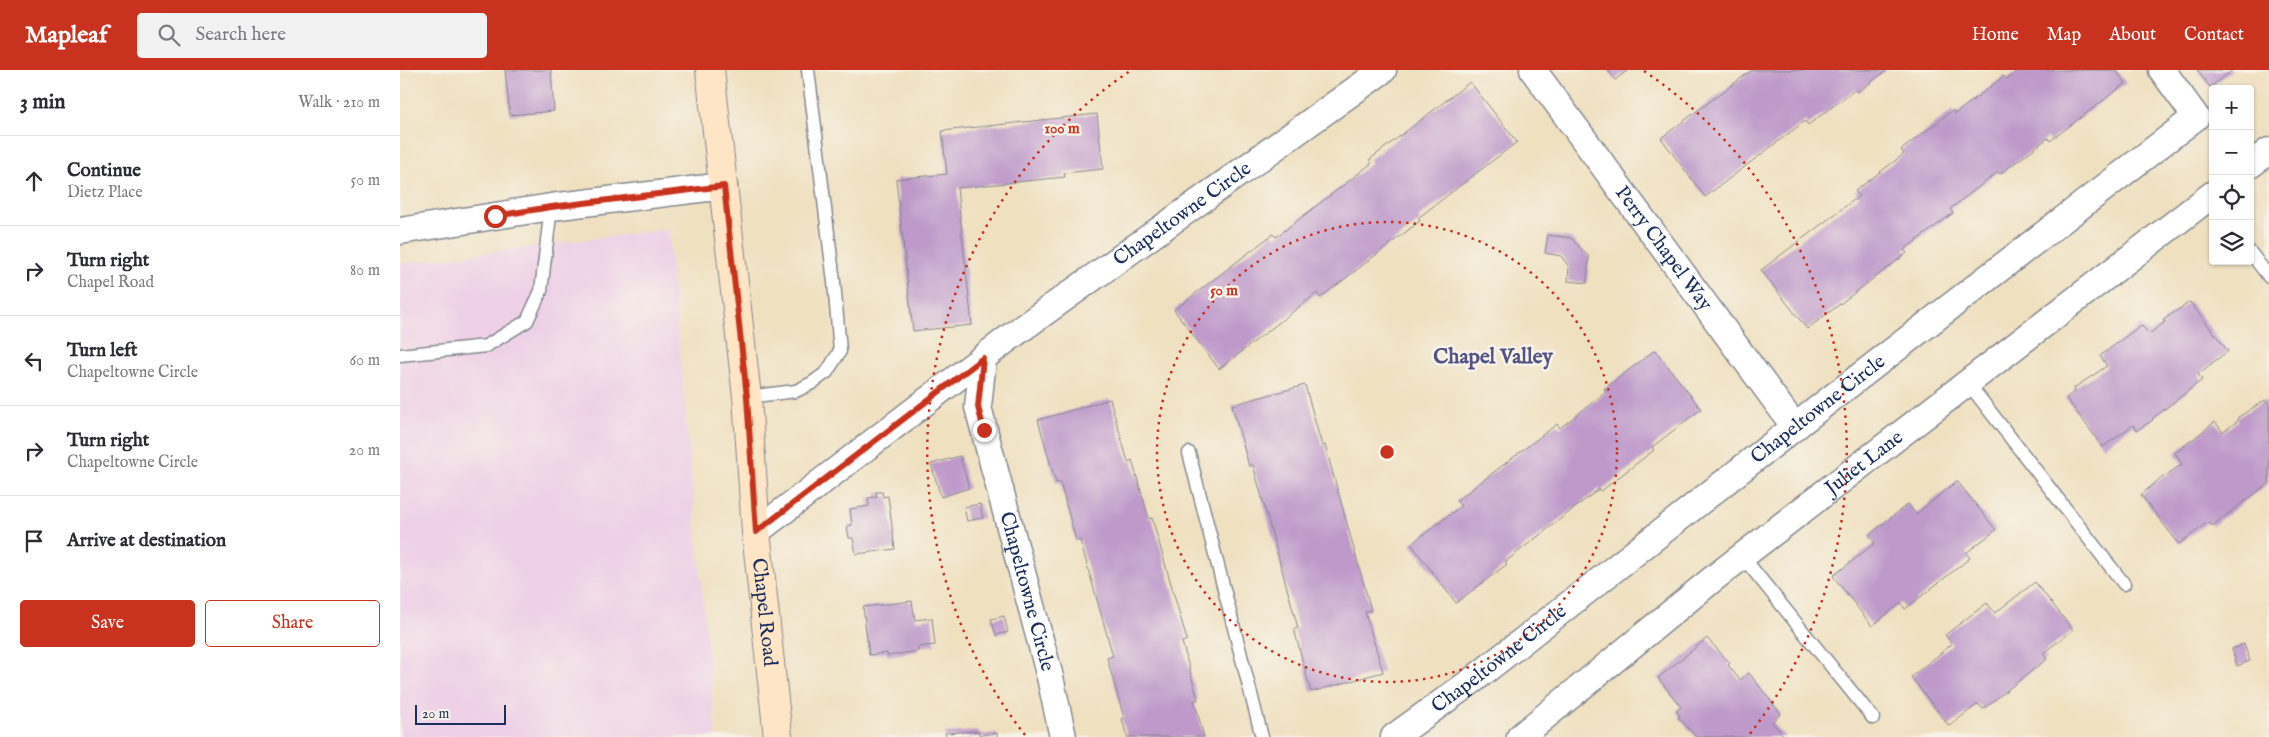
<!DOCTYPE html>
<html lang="en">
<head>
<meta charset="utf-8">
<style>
	:root { --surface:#fff; --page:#f2f2f3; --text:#2b2b33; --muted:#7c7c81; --line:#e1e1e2; --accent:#c8321e }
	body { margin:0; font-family:"IM FELL English",serif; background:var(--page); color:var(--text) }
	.controls { position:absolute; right:15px; top:15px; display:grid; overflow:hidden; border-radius:5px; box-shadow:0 1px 4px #0004 }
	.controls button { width:45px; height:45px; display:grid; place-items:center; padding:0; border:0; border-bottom:1px solid var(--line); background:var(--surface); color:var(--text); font:25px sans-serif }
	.scale { position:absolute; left:15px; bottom:12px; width:91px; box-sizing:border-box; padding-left:5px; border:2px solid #1b2f5e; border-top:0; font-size:14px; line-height:18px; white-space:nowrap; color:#1b2f5e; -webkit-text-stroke:4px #f7f3e8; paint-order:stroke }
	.stop { position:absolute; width:15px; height:15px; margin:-11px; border:4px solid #c8321e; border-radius:50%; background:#fff }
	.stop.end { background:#c8321e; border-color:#fff; box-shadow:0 1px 5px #0008 }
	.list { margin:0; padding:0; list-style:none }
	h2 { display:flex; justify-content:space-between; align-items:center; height:65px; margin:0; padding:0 20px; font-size:21px }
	h2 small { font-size:16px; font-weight:400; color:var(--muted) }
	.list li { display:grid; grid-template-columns:32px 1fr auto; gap:15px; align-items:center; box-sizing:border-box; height:90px; padding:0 20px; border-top:1px solid var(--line) }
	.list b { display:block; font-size:19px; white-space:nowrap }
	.list p { margin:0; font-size:16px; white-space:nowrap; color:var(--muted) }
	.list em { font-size:16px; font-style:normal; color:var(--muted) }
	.actions { display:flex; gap:10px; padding:15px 20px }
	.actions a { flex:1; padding:11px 0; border:1px solid var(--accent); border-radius:5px; text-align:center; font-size:18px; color:var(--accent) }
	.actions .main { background:var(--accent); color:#fff }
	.icon { flex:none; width:28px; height:28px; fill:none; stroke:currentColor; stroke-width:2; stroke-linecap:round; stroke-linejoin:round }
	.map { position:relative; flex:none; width:1869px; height:667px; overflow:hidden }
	header { display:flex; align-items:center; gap:30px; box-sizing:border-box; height:70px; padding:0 25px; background:var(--accent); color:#fff }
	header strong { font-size:24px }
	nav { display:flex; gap:28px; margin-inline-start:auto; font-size:18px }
	.search { width:350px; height:45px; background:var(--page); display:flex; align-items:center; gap:12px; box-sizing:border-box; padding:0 18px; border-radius:5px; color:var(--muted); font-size:19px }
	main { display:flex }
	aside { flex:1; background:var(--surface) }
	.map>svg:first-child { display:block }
	.built { fill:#eed0e7 }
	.building { fill:#be99ca }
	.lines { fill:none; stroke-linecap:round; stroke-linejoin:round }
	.lane-casing { stroke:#85888f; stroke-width:15 }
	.street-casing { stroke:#85888f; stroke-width:29 }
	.secondary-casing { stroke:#85888f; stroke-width:30 }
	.lane { stroke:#fff; stroke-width:12 }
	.street { stroke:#fff; stroke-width:26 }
	.secondary { stroke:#fee5c5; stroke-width:28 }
	.route { stroke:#c8321e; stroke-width:6 }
	.ring { fill:none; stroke:#c8321e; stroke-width:2.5; stroke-dasharray:2.5 5 }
	.labels { text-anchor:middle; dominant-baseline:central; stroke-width:5; stroke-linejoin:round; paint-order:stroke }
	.street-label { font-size:20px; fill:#1b2f5e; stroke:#f7f3e8 }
	.neighbourhood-label { font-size:21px; font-weight:bold; fill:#545484; stroke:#f7f3e8 }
	.centre { fill:#c8321e; stroke:#f7f3e8; stroke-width:2.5 }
	.ring-label { font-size:15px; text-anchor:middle; font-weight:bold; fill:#c8321e; stroke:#f7f3e8; stroke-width:5; stroke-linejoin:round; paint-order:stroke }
</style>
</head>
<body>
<header>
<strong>Mapleaf</strong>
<div class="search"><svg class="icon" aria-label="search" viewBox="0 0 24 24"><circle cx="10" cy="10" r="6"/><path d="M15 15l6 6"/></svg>Search here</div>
<nav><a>Home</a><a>Map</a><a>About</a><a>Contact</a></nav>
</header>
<main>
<aside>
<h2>3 min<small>Walk · 210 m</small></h2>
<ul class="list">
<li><svg class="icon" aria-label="ahead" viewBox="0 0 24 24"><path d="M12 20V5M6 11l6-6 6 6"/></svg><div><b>Continue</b><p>Dietz Place</p></div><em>50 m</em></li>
<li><svg class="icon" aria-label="right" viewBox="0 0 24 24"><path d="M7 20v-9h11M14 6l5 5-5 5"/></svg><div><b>Turn right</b><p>Chapel Road</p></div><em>80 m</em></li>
<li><svg class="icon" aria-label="left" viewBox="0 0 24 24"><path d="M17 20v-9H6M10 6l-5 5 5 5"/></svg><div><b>Turn left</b><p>Chapeltowne Circle</p></div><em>60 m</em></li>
<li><svg class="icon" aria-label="right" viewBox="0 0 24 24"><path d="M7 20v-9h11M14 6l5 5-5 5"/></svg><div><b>Turn right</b><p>Chapeltowne Circle</p></div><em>20 m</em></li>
<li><svg class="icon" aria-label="arrive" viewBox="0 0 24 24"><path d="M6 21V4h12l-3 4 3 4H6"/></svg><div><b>Arrive at destination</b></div></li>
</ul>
<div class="actions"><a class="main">Save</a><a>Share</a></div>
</aside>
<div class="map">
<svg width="1869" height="667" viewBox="0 0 1869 667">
	<rect width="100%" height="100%" fill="#f7f3e8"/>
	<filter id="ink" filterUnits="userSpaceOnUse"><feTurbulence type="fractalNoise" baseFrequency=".02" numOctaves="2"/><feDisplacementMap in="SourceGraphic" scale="10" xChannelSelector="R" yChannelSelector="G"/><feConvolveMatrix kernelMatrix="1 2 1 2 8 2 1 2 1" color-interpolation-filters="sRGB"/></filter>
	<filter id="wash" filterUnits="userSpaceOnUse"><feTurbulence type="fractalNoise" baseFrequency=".0096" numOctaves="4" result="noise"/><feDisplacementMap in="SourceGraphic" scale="20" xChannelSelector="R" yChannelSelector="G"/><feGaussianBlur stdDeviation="1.12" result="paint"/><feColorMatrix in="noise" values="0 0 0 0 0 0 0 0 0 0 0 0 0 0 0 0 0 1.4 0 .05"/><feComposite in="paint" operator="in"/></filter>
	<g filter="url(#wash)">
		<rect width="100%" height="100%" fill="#efe0c0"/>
		<path class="built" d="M268,159L316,667H0V194Z"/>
		<g id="blocks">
			<g class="building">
				<path d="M105,0H151L154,41L110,45Z"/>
				<path d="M1208,0H1228L1215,10Z"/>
				<path d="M1352,0H1487L1458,22L1456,19L1408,55L1405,51L1305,127L1261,68Z"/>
				<path d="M1619,0H1716L1726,13L1650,71L1648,68L1600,104L1598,102L1550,139L1553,143L1504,180L1507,183L1407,259L1361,200L1459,126L1455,121L1504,84L1501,80L1553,40L1555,44L1604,6L1607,9Z"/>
				<path d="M1797,0H1833L1810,17Z"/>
				<path d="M1070,12L1117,72L1018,148L1020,151L920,228L917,223L819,299L774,240L873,164L876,167L972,93L969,90Z"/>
				<path d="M697,44L703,99L664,103L665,107L557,118L572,255L513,261L496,109L547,104L542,61Z"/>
				<path d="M1148,165L1171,168L1189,187L1187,213L1168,211L1169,197L1161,186L1145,183Z"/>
				<path d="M1790,232L1828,281L1798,304L1802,310L1752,349L1753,350L1737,360L1733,355L1703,377L1666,328L1675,321L1674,318L1707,296L1700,286L1741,255L1749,264L1765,252L1763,250Z"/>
				<path d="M1255,280L1301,339L1252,377L1254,380L1201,421L1199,419L1105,492L1107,494L1056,533L1011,474L1061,436L1056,431L1157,354L1160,358L1206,322L1204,319Z"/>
				<path d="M905,315L922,376L925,375L971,540L965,542L983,602L911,622L894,559L898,558L853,395L849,396L832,335Z"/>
				<path d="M710,329L728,392L732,390L749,449L752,448L787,570L782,572L798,630H794L804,667H727L722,649L724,648L707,588L713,586L680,470L676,471L660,412L656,413L638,350Z"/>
				<path d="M1865,330L1869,335V413L1812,456L1808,452L1779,474L1741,425L1764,405L1765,406L1782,394L1775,383L1815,352L1823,362L1839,350L1837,348Z"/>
				<path d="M560,386L569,418L541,427L531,394Z"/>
				<path d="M1557,411L1596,460L1566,483L1570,488L1505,539L1501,533L1472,556L1433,506L1475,473L1469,465L1508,434L1516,444Z"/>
				<path d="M476,422H482L483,427L488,426L495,479L456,484L453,468H449L447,456L452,455L450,439L469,436L468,428L477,427Z"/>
				<path d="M580,434L583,448L567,451L564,437Z"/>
				<path d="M1635,512L1673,560L1643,583L1647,589L1583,639L1578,634L1549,656L1511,607L1552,574L1545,565L1587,533L1595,543Z"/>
				<path d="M512,531L515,550L532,548L535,575L518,577V581L487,586V583L469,585L463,537Z"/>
				<path d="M604,546L608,562L596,565L591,549Z"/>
				<path d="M1307,568L1330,593L1328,595L1340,610L1349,603L1381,644L1372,652L1385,667H1296L1278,647L1280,646L1276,641L1281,637L1258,608Z"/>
				<path d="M1844,574L1850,591L1837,596L1832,579Z"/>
				<path d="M579,661V665L597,663V667H546L545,663Z"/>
			</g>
		</g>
	</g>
	<g filter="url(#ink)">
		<use href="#blocks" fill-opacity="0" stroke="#85888f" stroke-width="1"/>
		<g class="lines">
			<g class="lane-casing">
				<g id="lane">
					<path d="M1850,182L1869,207"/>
					<path d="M0,285L86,276L127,251L141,221L151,137"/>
					<path d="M1568,313L1724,514"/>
					<path d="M347,327L396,321L412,313L427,302L440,281L434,212L408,0"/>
					<path d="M789,383L862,667"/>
					<path d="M1342,486L1473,648"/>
				</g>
			</g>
			<g class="street-casing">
				<g id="street">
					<path id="s1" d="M1133,0L1395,357"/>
					<path d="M1850,95L1869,81"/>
					<path d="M0,161L151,137L324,116"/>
					<path id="s2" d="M583,288L578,337L650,607L663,667"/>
					<path id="s3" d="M356,462L610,267L983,0"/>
					<path id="s4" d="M994,667L1073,610L1428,331L1796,47L1762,0"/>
					<path id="s5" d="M1120,667L1314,508L1813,124"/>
				</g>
			</g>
			<g class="secondary-casing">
				<g id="secondary">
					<path id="s6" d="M310,0L347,327L356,462L378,667"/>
				</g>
			</g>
			<use href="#lane" class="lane"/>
			<use href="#street" class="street"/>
			<use href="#secondary" class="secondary"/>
		</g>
	</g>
	<g class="lines" filter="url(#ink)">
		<path class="route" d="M95,146L151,137L324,116L347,327L356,462L583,288L578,337L584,360"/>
	</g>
	<g class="ring">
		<circle cx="987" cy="382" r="230"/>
		<path d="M625 665A459 459 0 0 1 730 1M1244 1A459 459 0 0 1 1349 665"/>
	</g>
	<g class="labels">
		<g class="street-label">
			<text stroke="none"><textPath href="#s3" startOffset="532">Chapeltowne Circle</textPath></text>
			<text stroke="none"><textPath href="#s1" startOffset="221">Perry Chapel Way</textPath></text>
			<text stroke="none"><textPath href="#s4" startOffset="536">Chapeltowne Circle</textPath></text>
			<text stroke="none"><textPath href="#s5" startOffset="440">Juliet Lane</textPath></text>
			<text stroke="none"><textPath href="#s2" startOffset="240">Chapeltowne Circle</textPath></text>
			<text stroke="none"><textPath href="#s6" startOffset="545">Chapel Road</textPath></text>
			<text stroke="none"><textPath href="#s4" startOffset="131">Chapeltowne Circle</textPath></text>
		</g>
		<g class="neighbourhood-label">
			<text x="1093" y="287">Chapel Valley</text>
		</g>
	</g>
	<circle cx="987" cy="382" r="8" class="centre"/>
	<g class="ring-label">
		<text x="662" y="63">100 m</text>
		<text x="824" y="225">50 m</text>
	</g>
</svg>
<div class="controls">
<button>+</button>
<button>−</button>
<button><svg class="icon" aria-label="locate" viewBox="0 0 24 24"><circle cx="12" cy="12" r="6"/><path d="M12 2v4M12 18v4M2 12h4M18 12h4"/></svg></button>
<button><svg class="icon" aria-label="layers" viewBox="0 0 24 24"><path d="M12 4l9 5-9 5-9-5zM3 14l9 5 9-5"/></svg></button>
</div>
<div class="scale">20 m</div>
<div class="stop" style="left:95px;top:146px"></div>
<div class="stop end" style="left:584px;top:360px"></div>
</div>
</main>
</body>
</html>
